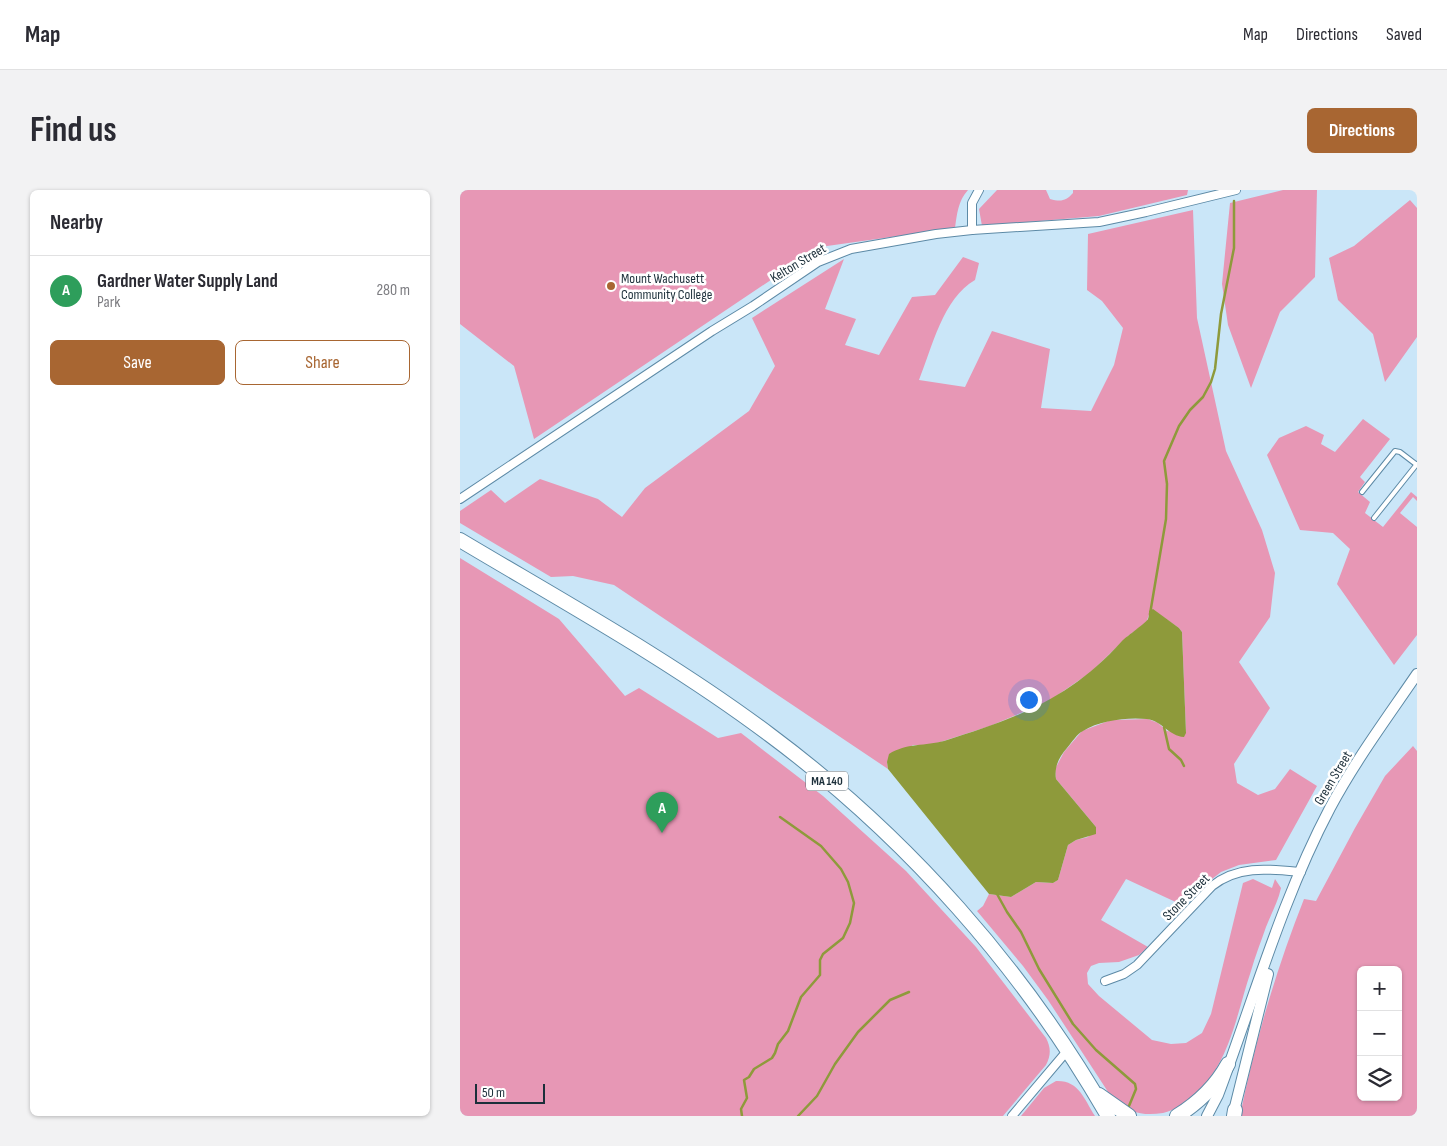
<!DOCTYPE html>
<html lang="en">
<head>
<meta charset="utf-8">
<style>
	:root { --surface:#fff; --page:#f2f2f3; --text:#2b2b33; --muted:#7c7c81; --line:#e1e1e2; --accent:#a86632 }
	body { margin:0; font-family:"Sofia Sans Condensed",sans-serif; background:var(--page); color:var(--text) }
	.controls { position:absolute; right:15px; bottom:15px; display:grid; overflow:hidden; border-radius:8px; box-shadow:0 1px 4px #0004 }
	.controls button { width:45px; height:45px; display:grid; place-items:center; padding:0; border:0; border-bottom:1px solid var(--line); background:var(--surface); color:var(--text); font:25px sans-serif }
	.scale { position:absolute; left:15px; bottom:12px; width:70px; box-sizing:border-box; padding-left:5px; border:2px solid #1c2f3a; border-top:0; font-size:14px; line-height:18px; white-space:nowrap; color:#1c2f3a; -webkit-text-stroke:4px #fff; paint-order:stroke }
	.you { position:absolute; left:568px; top:509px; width:18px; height:18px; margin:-12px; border:4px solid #fff; border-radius:50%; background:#1a73e8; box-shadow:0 0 0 8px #1a73e833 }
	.badge { display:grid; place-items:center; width:32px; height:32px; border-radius:50%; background:var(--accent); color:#fff; font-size:16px; font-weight:700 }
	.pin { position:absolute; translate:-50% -41px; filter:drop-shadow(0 1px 2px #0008) }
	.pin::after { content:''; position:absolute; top:26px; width:18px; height:15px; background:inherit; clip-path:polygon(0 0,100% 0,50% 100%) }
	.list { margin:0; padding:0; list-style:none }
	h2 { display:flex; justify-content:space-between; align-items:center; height:65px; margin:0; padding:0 20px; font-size:21px }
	h2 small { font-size:16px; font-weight:400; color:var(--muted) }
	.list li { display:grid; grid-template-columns:32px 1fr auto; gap:15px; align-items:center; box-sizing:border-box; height:70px; padding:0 20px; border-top:1px solid var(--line) }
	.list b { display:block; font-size:19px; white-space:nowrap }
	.list p { margin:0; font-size:16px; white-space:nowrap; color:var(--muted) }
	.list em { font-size:16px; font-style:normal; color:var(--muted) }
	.actions { display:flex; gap:10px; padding:15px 20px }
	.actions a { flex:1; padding:11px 0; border:1px solid var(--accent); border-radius:8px; text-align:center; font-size:18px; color:var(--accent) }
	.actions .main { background:var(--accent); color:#fff }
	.icon { flex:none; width:28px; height:28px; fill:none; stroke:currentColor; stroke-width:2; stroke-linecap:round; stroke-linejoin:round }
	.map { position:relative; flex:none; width:957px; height:926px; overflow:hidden; border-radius:8px }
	header { display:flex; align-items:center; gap:30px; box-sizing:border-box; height:70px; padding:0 25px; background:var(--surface); border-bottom:1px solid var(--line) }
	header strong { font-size:24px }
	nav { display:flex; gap:28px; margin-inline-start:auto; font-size:18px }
	.intro { display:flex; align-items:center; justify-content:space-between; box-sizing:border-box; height:120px; padding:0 30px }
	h1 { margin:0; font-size:35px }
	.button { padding:12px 22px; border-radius:8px; background:var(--accent); color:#fff; font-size:18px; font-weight:700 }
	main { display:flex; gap:30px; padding:0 30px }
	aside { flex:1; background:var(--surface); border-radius:8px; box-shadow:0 1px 4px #0004 }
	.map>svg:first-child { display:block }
	.green { fill:#e797b5; fill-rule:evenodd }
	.water { fill:#8e9a3b }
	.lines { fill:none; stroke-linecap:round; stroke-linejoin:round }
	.stream { stroke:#8e9a3b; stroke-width:2.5 }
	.lane-casing { stroke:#5d8aa6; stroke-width:6 }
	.street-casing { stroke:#5d8aa6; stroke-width:10 }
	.secondary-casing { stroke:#5d8aa6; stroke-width:12 }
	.highway-casing { stroke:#5d8aa6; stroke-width:16 }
	.lane { stroke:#fff; stroke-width:4 }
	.street { stroke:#fff; stroke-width:8 }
	.secondary { stroke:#fff; stroke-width:10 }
	.highway { stroke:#fff; stroke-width:14 }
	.poi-dot { fill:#a86632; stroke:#fff; stroke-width:2 }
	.labels { text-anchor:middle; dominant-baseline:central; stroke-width:5; stroke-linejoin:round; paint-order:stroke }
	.shield { fill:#fff; stroke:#606d75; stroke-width:1 }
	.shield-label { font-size:12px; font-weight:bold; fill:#1c2f3a }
	.street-label { font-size:14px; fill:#1c2f3a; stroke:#fff }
	.poi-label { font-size:14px; fill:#1c2f3a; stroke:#fff; text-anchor:start }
</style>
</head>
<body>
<header>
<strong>Map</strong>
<nav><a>Map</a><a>Directions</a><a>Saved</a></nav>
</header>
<div class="intro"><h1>Find us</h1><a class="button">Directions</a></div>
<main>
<aside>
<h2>Nearby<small></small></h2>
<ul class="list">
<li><span class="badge" style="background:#2e9e5b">A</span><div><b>Gardner Water Supply Land</b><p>Park</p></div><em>280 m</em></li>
</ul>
<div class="actions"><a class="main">Save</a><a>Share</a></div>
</aside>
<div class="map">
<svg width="957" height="926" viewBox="0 0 957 926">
	<rect width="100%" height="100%" fill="#cae6f8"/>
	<g class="green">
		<path d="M0,0H508C498,11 497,24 495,38L360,57L74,249L54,176L0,134Z"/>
		<path d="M537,0H586L590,9C601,12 606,11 613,3V0H728L727,5L639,26L522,36L519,19Z"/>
		<path d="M823,0H857L855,87L820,122L791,198L768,135L762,94L770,13Z"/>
		<path d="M950,10L957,18V147L925,192L913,144L878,110L869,68L894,56Z"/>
		<path d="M733,20L737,128L766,261L802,340L815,383L810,427L779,472L810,518L774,574L777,593L798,605L815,599L830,579L857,596L816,670L779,675L761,682L720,714L666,689L641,730L688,757L679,765L659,772L639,773L631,776L627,783L628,794L639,806L692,850L711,854L726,853L742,843L751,824L783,693L793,689L812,698L815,689L821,698C818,712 811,724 806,737C801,752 795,766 791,781C776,825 770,875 733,906C723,914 715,920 703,923C684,926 669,923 654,911L588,810L563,776L517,721L523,716L529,704L551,707L576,692L593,693L598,690L608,655L616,650L628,647L636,637L596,589L595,579L604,562L622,541L651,530L688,529L698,533L707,541L726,543L722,442L719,438L693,420L689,425L686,433L668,446L631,482L589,511L530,536L471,555H453L427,572L428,579L154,395L113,386L91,387L0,333V321L31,300L45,313L80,289L138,309L162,327L185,298L289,221L315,176L292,128L384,69L365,119L396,129L385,155L419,165L452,107L475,105L503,67L519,73L515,90C483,108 472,158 459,190L505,197L532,141L590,159L581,218L631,221L654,175L663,138L642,111L627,100L628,44Z"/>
		<path d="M903,229L930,249L900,287L905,292L898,302L910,312L905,323L923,337L951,302L957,307V311L953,307L940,323L957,337V445L934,475L877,394L890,359L873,343L840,340L807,265L819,248L846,236L864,245L861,254L875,262Z"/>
		<path d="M0,368L99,429L165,506L179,498L258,548L281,543L363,606L446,681L516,757L586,848C591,858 591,865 586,875L543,926H0Z"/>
		<path d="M953,556L957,561V926H780C795,851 816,780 844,709L856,711L895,638L925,586ZM901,780H938V907H901Z"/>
		<path d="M596,891C619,890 624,909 635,926H561L584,898Z"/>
	</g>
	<path class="water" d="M693,419L719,438L722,442L726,543L724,547C709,546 702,531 687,529C668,527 640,530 623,541C617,544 612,552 607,558C599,567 594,577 596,589L636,637V644L616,650L608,655L598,690L593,693L576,692L551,707L529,704L428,579L427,572L429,564C446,553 466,556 484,551C557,528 610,509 662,451C667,446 687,432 688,429C689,426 689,424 689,421Z"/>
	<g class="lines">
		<g class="stream">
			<path d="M690,424L706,329L707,294L704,271L719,236L730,220L743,207L751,192L755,179L761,124L774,58V11"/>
			<path d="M704,537L709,559L721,570L724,576"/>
			<path d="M537,704L547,722L561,742L579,779L613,834L636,860L675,894L676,899L669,916"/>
			<path d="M282,926L281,919L287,908L284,890L289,887L294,879L312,868L315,863L318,854L328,841L341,807L360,785V770L363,764L383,748L390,733L394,713L388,692L381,679L361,656L320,627"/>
			<path d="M338,926L357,906L375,874L398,842L430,810L449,802"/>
		</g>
		<g class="lane-casing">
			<g id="lane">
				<path d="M902,302L935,261L940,262L957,275"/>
				<path d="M914,328L957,274"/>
			</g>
		</g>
		<g class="street-casing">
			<g id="street">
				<path d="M512,40V13L519,0"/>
				<path d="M0,309L252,141L293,116L358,72L391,59L476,44L512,40L639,32L686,22L776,0"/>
				<path d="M645,791L664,784L677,775L752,696C778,675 809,679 841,682"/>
				<path d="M552,926L607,861"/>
			</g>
		</g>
		<g class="secondary-casing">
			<g id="secondary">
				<path d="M773,925L808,784"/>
				<path d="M747,926L758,905C794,809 822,709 870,618C895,571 927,528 957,484"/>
			</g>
		</g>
		<g class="highway-casing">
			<g id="highway">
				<path d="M0,350C104,412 213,472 310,545C447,647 563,778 648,926"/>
				<path d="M639,905L669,926"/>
				<path d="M717,926C738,913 756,896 768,874"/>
				<path d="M774,926L775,920"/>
			</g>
		</g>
		<use href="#lane" class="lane"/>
		<use href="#street" class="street"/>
		<use href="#secondary" class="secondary"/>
		<use href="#highway" class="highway"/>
	</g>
	<circle class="poi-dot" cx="151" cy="96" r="5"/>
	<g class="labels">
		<rect class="shield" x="346" y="581.5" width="42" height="19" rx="4"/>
		<g class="shield-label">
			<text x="367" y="591">MA 140</text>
		</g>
		<g class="street-label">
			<text transform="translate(338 73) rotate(-31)">Kelton Street</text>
			<text transform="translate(873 588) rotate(-59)">Green Street</text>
			<text transform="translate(726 707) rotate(-45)">Stone Street</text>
		</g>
		<g class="poi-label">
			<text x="161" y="88">Mount Wachusett<tspan x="161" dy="16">Community College</tspan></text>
		</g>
	</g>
</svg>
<div class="controls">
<button>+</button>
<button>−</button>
<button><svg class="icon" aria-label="layers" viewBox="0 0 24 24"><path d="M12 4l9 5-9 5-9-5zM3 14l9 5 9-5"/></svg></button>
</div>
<div class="scale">50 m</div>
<div class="you"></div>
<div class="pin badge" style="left:202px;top:643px;background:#2e9e5b">A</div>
</div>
</main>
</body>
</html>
